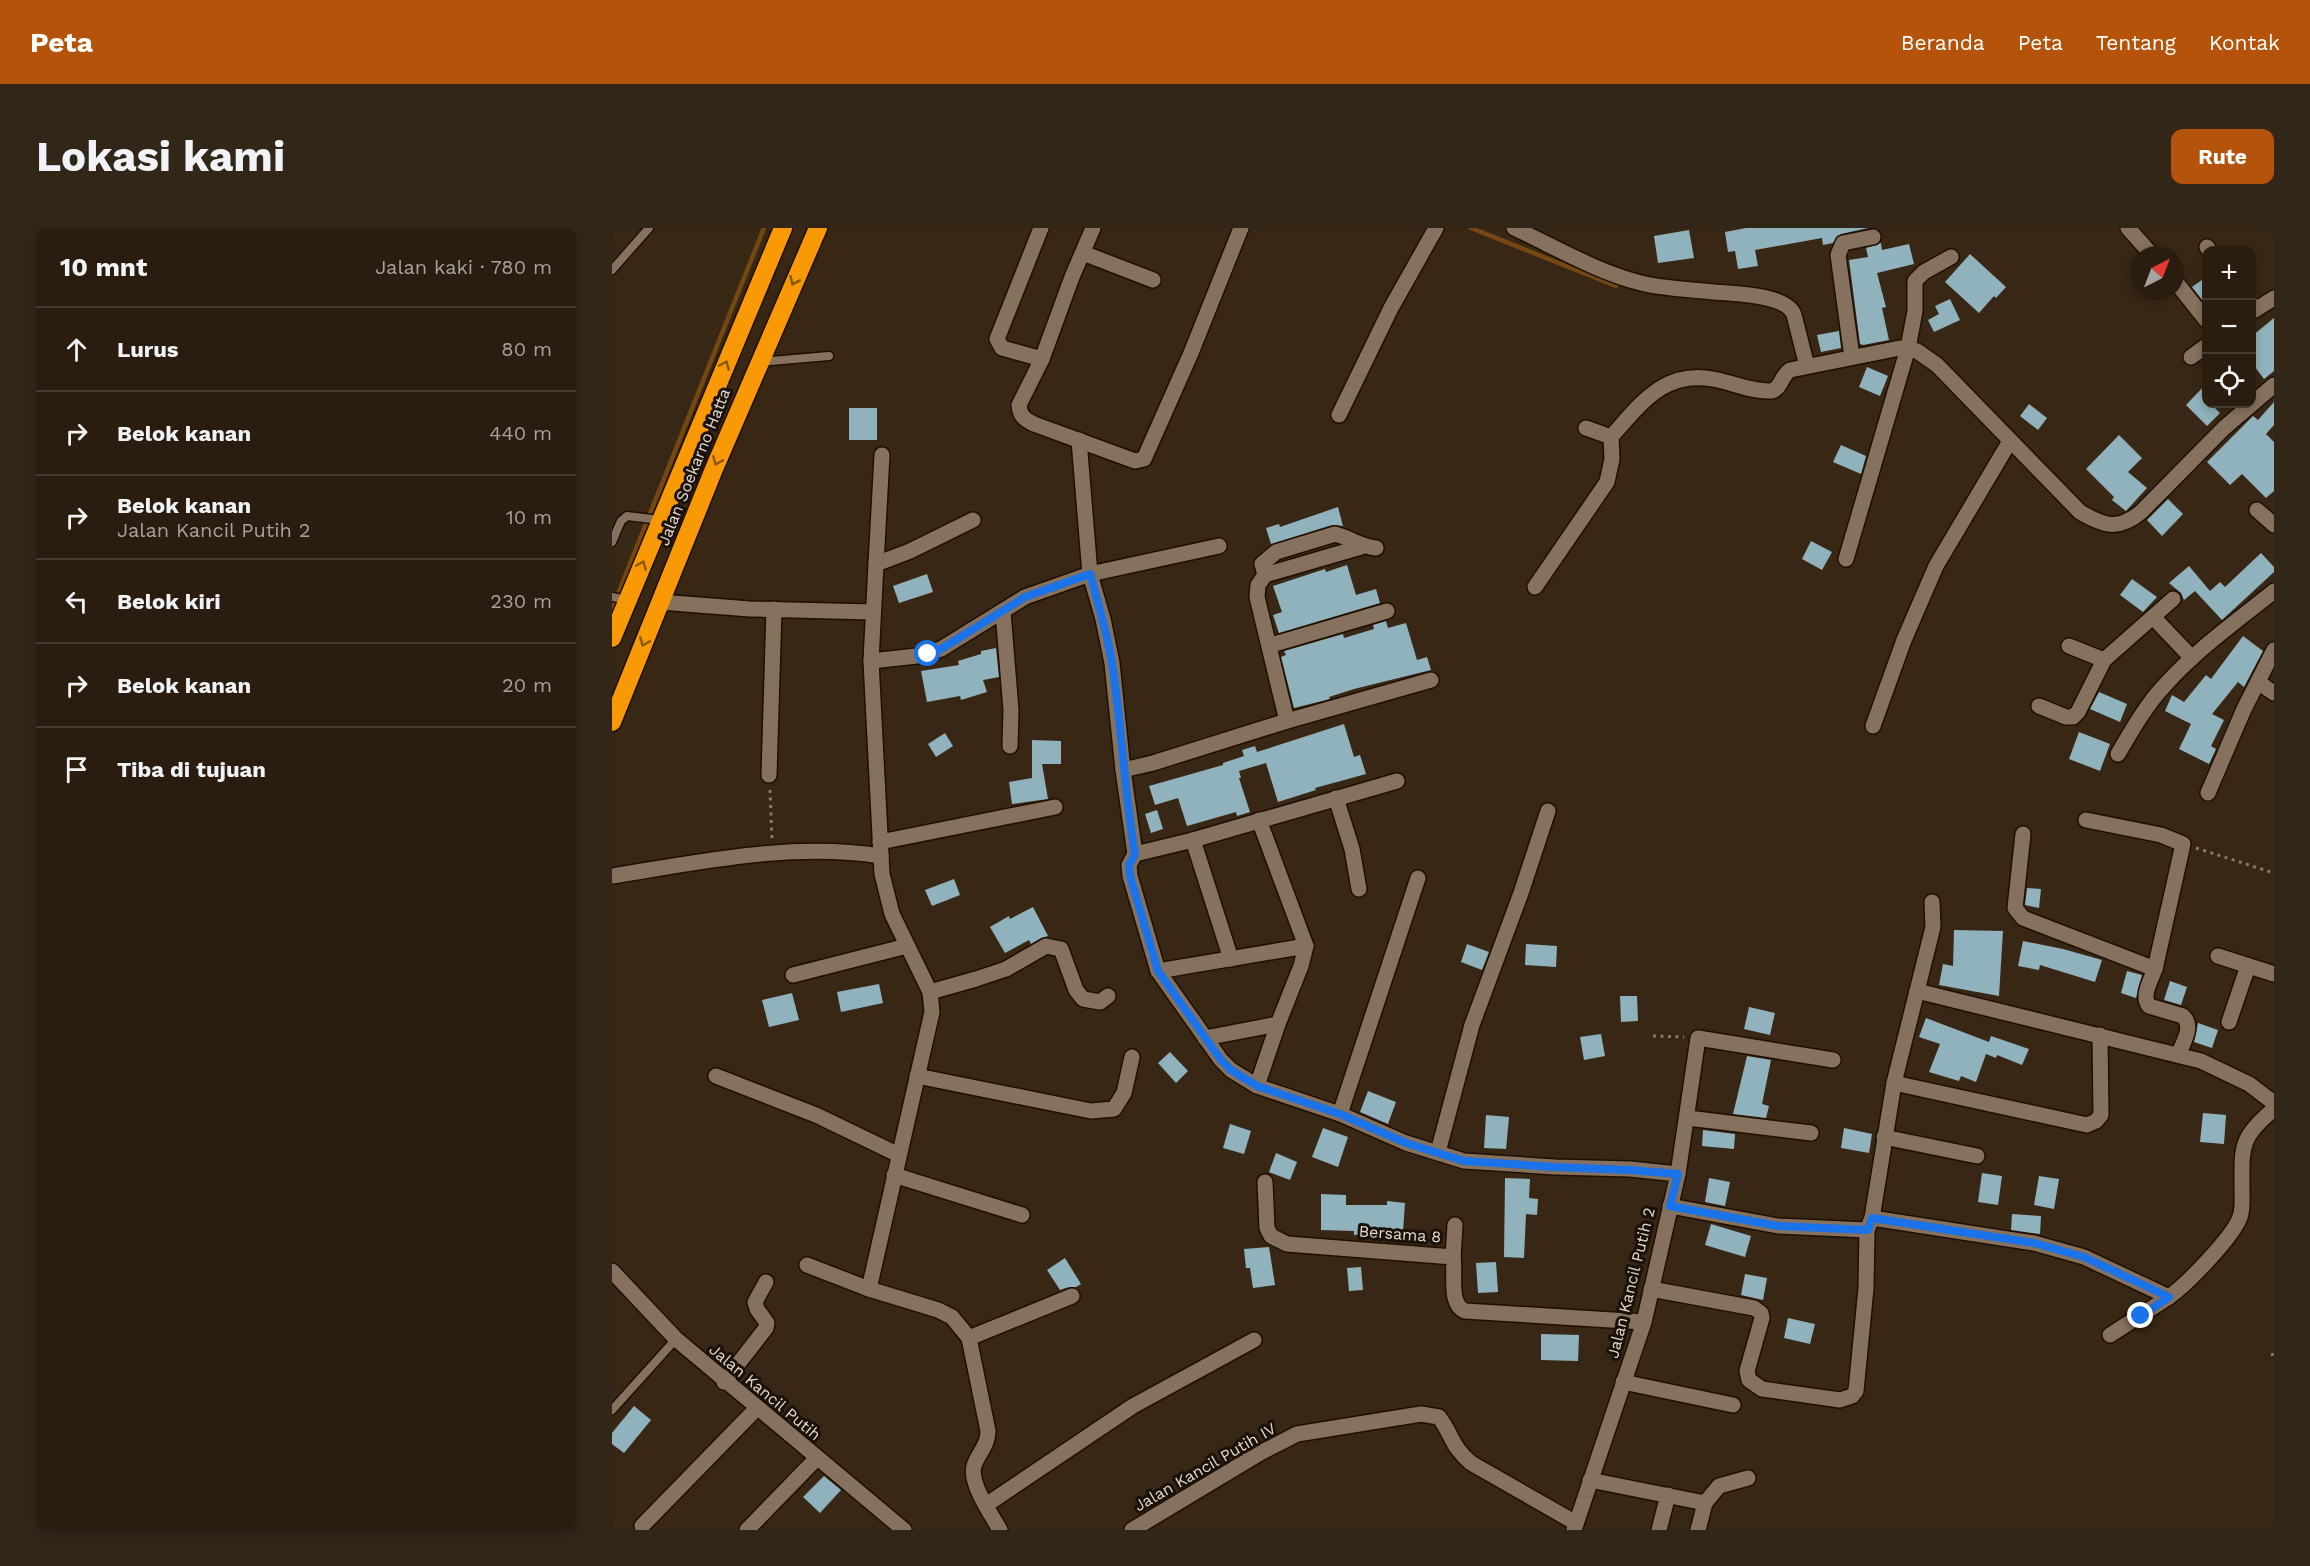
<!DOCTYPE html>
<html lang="id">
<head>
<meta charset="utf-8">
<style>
	:root { --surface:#2a1d10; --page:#322619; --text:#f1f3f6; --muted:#a5a29f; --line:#463b30; --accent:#b45309 }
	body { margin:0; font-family:"Work Sans",sans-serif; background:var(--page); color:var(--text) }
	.controls { position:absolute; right:18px; top:18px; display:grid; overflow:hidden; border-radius:12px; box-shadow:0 3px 9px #0003 }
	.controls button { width:54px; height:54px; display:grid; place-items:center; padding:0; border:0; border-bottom:2px solid var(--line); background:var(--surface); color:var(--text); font:30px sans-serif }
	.compass { position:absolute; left:1518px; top:18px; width:54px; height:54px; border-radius:50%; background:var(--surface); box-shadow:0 3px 9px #0003; rotate:42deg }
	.stop { position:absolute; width:18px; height:18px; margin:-14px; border:4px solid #1a73e8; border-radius:50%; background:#fff }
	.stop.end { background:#1a73e8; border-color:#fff; box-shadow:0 2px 6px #0008 }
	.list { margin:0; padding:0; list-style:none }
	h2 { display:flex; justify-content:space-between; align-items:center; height:78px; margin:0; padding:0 24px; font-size:26px }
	h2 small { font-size:20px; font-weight:400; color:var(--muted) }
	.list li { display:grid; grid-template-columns:39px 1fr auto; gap:18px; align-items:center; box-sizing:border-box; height:84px; padding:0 24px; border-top:2px solid var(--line) }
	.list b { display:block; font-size:22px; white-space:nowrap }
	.list p { margin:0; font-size:20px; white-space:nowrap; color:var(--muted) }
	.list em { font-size:20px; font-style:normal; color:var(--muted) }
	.icon { flex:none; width:33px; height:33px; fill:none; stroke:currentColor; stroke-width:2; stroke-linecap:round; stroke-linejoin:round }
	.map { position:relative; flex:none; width:1662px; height:1302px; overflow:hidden; border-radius:12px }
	header { display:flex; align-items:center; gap:36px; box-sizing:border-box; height:84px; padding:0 30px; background:var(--accent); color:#fff }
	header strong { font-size:28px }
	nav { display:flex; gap:33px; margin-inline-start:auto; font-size:21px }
	.intro { display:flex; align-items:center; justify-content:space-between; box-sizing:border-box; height:144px; padding:0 36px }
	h1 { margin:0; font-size:42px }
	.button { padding:15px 27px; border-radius:12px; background:var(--accent); color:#fff; font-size:21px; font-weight:700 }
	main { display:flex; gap:36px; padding:0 36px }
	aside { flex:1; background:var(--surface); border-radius:12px; box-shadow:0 3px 9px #0003 }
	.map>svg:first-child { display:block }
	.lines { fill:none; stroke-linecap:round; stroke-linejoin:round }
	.stream { stroke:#754811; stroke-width:4.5 }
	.building { fill:#90b2bc }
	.lane-casing { stroke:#1f0f01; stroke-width:11 }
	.street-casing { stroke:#1f0f01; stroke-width:18 }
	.highway-casing { stroke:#1f0f01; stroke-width:21 }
	.path { stroke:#87796a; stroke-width:3; stroke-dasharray:3 4.5; stroke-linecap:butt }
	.lane { stroke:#85715d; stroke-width:8 }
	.street { stroke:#85715d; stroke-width:15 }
	.highway { stroke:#f99905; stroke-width:18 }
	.oneway { stroke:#8a5608 }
	.route { stroke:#1a73e8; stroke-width:8 }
	.labels { text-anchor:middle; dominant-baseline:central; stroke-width:6; stroke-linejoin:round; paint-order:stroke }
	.street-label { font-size:16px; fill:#e4d9ce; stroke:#1a120a }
</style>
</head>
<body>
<header>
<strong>Peta</strong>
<nav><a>Beranda</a><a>Peta</a><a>Tentang</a><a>Kontak</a></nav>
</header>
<div class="intro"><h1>Lokasi kami</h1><a class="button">Rute</a></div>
<main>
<aside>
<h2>10 mnt<small>Jalan kaki · 780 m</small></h2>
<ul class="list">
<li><svg class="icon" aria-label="ahead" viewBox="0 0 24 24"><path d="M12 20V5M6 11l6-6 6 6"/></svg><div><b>Lurus</b></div><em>80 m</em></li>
<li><svg class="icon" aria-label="right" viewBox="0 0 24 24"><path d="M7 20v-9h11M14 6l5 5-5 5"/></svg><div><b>Belok kanan</b></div><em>440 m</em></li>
<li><svg class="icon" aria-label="right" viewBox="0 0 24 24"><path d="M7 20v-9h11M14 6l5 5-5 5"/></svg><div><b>Belok kanan</b><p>Jalan Kancil Putih 2</p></div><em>10 m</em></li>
<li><svg class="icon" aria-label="left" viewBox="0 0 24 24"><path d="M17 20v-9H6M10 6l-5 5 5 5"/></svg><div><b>Belok kiri</b></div><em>230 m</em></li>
<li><svg class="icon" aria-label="right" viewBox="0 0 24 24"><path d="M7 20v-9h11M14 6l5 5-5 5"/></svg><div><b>Belok kanan</b></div><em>20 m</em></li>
<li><svg class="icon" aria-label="arrive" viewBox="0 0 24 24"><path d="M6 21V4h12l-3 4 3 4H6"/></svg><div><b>Tiba di tujuan</b></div></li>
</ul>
</aside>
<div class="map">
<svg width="1662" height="1302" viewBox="0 0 1662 1302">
	<rect width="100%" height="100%" fill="#382715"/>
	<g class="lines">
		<g class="stream">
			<path d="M859,0L1004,58"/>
			<path d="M0,381L152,0"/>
		</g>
	</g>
	<g class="building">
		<path d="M1134,0H1256L1229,6L1221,15L1211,17L1210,10L1143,22L1146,38L1126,41L1123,23L1116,24L1113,4Z"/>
		<path d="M1077,2L1082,30L1046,35L1042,8Z"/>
		<path d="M1269,15L1270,22L1297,16L1302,36L1265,45L1274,79L1270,80L1277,112L1251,117L1248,116L1237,32L1256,29L1254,20Z"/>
		<path d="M1358,26L1394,59L1384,70L1382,68L1367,85L1333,54Z"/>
		<path d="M1594,49V77L1580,59Z"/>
		<path d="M1338,71L1348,92L1322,104L1316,92L1327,86L1323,78Z"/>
		<path d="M1662,90V143L1652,151L1640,135V108Z"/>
		<path d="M1227,103L1229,120L1209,124L1205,107Z"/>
		<path d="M1255,139L1276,148L1268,168L1247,159Z"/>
		<path d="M1594,156V176H1599L1608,185L1595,198L1574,177Z"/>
		<path d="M1662,174V197L1654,206L1662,214V263L1654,270L1630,246L1618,257L1595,234L1641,188L1646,192Z"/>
		<path d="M1417,176L1435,190L1426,202L1408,188Z"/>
		<rect x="237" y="180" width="28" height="32"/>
		<path d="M1507,207L1530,230L1516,244L1535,260L1514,283L1500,272L1502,269L1474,241Z"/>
		<path d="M1229,217L1254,228L1249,246L1221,234Z"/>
		<path d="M1556,271L1571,286L1550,308L1535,292Z"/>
		<path d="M726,279L731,298L720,297L659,316L654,300L667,296L668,299Z"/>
		<path d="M1199,313L1220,324L1210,342L1190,331Z"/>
		<path d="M1649,325L1662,339V344L1610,392L1583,363L1572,372L1569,365L1557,355L1577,338L1598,363L1608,354L1613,359Z"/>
		<path d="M735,337L744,367L764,361L768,375L667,405L661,387L670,384L661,358L713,341L714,344Z"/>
		<path d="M315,346L321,364L287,375L281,358Z"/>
		<path d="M1520,351L1545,369L1531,384L1508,367Z"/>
		<path d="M774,393L776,400L794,395L805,432L815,429L819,442L742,461L717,469L718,471L682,480L669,429L674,427L672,423L731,406L732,410L762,401L761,397Z"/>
		<path d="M1631,408L1651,423L1632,459L1626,454L1600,486L1612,492L1599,518L1604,521L1597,536L1567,521L1579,496L1553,483L1560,467L1572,474L1594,447L1599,451Z"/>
		<path d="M384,420L387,449L371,452L375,464L349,472L348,468L315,474L309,443L347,437L346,433L369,426V423Z"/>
		<path d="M1487,464L1515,476L1508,494L1478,481Z"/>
		<path d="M732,496L742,529L748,527L754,546L703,560L704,562L666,574L654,535L627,543L629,550H627L638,584L625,588L624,584L575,598L566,570L543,577L537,558L611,537V535L632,528L630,522L643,518L645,524Z"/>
		<path d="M1467,504L1498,516L1488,543L1457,531Z"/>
		<path d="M333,505L341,518L324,529L316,516Z"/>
		<path d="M420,512L449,513V536H430L436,571L400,576L397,554L420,550Z"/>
		<path d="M545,582L551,601L539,605L533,586Z"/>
		<path d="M342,651L348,667L320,678L313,662Z"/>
		<path d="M1415,660L1429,661L1427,680L1413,677Z"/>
		<path d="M421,679L436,708L429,710L419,716L417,712L393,725L378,699L397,688L398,691Z"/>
		<path d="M1342,702L1391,703L1387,768L1327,757L1331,736L1341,738Z"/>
		<path d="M1411,713L1451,721L1490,732L1483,754L1428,737L1427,742L1406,738Z"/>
		<path d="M855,716L877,724L870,742L849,734Z"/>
		<path d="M914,716L945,718L944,739L913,737Z"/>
		<path d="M1515,743L1530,747L1524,770L1509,765Z"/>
		<path d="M1558,753L1575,759L1569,777L1552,772Z"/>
		<path d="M267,756L271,775L229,784L225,764Z"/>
		<path d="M180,765L187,792L157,799L150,772Z"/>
		<path d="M1008,768H1025L1026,793L1009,794Z"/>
		<path d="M1137,779L1163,785L1158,807L1132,801Z"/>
		<path d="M1314,790L1377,814L1379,808L1417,821L1410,837L1385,827L1384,830L1374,826L1364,854L1349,848L1347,853L1317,844L1328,816L1307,809Z"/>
		<path d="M1586,795L1606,802L1600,820L1582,814Z"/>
		<path d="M989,806L993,828L972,832L968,809Z"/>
		<path d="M558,824L576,843L564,855L546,835Z"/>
		<path d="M1135,828L1159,832L1150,876L1157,878L1154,890L1121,886Z"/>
		<path d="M756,863L784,874L776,896L748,884Z"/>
		<path d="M1591,885L1614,887L1612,916L1588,914Z"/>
		<path d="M874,887L897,889L894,921L872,920Z"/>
		<path d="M618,896L639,903L632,926L611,920Z"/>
		<path d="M711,900L736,909L726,939L700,929Z"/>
		<path d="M1232,900L1260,906L1257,925L1229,920Z"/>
		<path d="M1091,902L1123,906L1122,921L1090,918Z"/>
		<path d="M664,925L685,934L678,952L657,944Z"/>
		<path d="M1370,945L1390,948L1386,977L1366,974Z"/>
		<path d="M1427,948L1447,951L1442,981L1422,977Z"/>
		<path d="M893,950L918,951L917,970L926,971L925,987L914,986L912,1030L892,1029Z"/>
		<path d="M1097,950L1118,954L1113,978L1093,974Z"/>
		<path d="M709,966L734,967V977H775V973L793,975L791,1004L761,1001V1006L742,1007V1003L709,1002Z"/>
		<path d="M1400,986L1429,988L1428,1006L1399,1002Z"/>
		<path d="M1099,996L1139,1008L1133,1029L1093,1017Z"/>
		<path d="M657,1019L663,1057L641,1060L638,1040H634L632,1021Z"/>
		<path d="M453,1030L469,1056L464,1059H457L448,1062L435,1042Z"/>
		<path d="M884,1034L886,1064L866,1065L864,1035Z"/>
		<path d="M749,1039L751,1062L737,1063L735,1040Z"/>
		<path d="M1133,1046L1155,1050L1151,1072L1129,1067Z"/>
		<path d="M1176,1090L1203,1096L1198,1116L1172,1110Z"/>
		<path d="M929,1106L967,1107L966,1133L929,1132Z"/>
		<path d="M22,1178L39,1192L12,1225L0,1216V1205Z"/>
		<path d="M212,1248L229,1262L208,1285L191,1269Z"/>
	</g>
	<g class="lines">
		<g class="lane-casing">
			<g id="lane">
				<path d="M0,42L37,0"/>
				<path d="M148,134L217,128"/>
				<path d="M0,314L9,293L15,288L48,292"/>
				<path d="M0,369L15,372"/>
				<path d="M0,1182L64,1111"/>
			</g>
		</g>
		<g class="street-casing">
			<g id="street">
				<path d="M429,0L385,111L390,120L430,131"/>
				<path d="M481,0L460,49L430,131L407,177C408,188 412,191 422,196L523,233L532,231L579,125L629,0"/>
				<path d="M902,0C943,19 985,44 1029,55C1052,61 1078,61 1102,64C1122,66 1175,66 1182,87L1195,138"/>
				<path d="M1516,0L1540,27"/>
				<path d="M1595,19L1597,22"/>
				<path d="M471,25L541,52"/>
				<path d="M1563,53L1594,92"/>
				<path d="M1640,77L1643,82L1662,70"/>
				<path d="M1240,129L1226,27L1231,15L1261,9"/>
				<path d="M1579,129L1594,118"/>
				<path d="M727,187L779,80L824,0"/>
				<path d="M974,200L999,209"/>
				<path d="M467,212L478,346L491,391L500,435L511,542"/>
				<path d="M1645,282L1662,297"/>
				<path d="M1234,331L1296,120L1303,83V53L1312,44L1339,29"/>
				<path d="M264,336L270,227"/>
				<path d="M653,347L650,336L664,324L723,306C739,310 746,318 764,320"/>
				<path d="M923,359L995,254L1000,231L999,209C1030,174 1054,140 1106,152C1123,156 1142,164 1160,163C1170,159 1169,148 1178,142L1288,120L1305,123L1325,137L1468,284C1492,298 1506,303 1529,284L1612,200L1662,157"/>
				<path d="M48,374L138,381L261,384"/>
				<path d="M391,384L399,482L398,518"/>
				<path d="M1541,389L1580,430"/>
				<path d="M659,417L775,383"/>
				<path d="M1457,418L1492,432"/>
				<path d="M259,433L305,428L329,421L413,369L478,346L607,318"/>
				<path d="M819,452L675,493L541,535L511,542L523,626L517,637L518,648L546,743L609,832L619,842L645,858L728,886L794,915L852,933L943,939L1018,941L1066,946"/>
				<path d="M1646,454L1662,465"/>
				<path d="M1427,478L1454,489H1461L1466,484L1492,432L1561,371"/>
				<path d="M675,493L645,369L646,357L653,347L749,319"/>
				<path d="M1261,498L1292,412L1324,338L1398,213"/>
				<path d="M1506,526C1520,502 1534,477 1553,457C1585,421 1625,393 1662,363"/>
				<path d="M157,547L162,381"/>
				<path d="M1596,565L1632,481L1662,422"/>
				<path d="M724,570L740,621L747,661"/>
				<path d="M1474,592L1549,607L1571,616L1543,741"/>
				<path d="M1411,606L1403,680L1411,690L1543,741C1539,752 1529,768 1537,778L1571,788C1582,798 1571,815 1566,827"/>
				<path d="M581,612L619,731"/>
				<path d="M268,614L443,579"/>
				<path d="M523,626L581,612L785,553"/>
				<path d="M0,648C88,634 180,614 269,628"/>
				<path d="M1606,728L1662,746"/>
				<path d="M546,743L694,718"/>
				<path d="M181,747L295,718"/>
				<path d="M1305,763L1589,833L1637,856L1662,875"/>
				<path d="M318,764L364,751L394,741L434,718L449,721L464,762L471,771L488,774L496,768"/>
				<path d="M1617,794L1636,738"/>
				<path d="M593,810L666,796"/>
				<path d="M104,848L204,887L287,927"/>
				<path d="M305,848L479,883L502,881L512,865L520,829"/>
				<path d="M1282,855L1475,897L1484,893L1489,887L1488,807"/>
				<path d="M645,858L666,796L689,738L694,718L647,592"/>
				<path d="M728,886L806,650"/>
				<path d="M1076,890L1199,905"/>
				<path d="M1272,909L1365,928"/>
				<path d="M826,924L860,797L909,665L936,583"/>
				<path d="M282,947L410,987"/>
				<path d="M653,954L655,1000L659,1008L675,1016L841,1029C844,1046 836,1076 853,1083L1032,1094"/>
				<path d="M1058,978L1166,998L1255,1002L1260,990L1422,1015L1472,1029L1557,1069C1575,1056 1621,1009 1628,989C1631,981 1630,971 1630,962C1630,919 1627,910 1662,881"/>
				<path d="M1260,990L1282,855L1321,699L1320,674"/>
				<path d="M841,1029L843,997"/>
				<path d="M195,1037L257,1061L326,1082L340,1089L357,1110L376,1203C376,1218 366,1225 362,1238C357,1255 379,1286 388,1302"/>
				<path d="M0,1043L64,1111L292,1302"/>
				<path d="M257,1061L320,784L318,764L280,686L270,646L259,433L264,336L298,323L361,292"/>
				<path d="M1039,1061L1142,1080L1149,1085L1150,1090L1135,1143L1137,1152L1150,1161L1228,1172L1240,1168L1244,1163L1254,1060L1255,1002"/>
				<path d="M1498,1107L1557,1069"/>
				<path d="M357,1110L460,1068"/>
				<path d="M112,1154L154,1100L155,1095L145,1081L143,1074L154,1054"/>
				<path d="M1011,1154L1121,1177"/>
				<path d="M978,1252L1093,1275L1086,1302"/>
				<path d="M1093,1275L1107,1258L1136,1250"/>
				<path d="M374,1277L521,1178L642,1112"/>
				<path d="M30,1298L145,1180"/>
				<path d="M135,1302L204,1231"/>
				<path d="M520,1302L648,1225L685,1206L809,1186L827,1189C841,1208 839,1218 859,1235L964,1295"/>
				<path d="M962,1302L1032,1094L1066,946L1086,810L1221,832"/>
				<path d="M1047,1302L1056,1267"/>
			</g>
		</g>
		<g class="highway-casing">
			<g id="highway">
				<path d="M0,410L171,0"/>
				<path d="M0,494L102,241L206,0"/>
			</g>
		</g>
		<g class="path">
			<path d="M158,562L160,612"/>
			<path d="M1584,620L1662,645"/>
			<path d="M1041,808L1072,809"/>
			<path d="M1659,1127L1662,1126"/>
		</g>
		<use href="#lane" class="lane"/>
		<use href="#street" class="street"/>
		<use href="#highway" class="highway"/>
	</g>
	<defs><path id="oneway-chevron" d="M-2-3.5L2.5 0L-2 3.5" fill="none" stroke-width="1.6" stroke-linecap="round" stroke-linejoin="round" transform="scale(1.5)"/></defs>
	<g class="oneway">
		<use href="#oneway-chevron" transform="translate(182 53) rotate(114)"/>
		<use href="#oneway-chevron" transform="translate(113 137) rotate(-67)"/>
		<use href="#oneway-chevron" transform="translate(105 233) rotate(113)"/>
		<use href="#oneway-chevron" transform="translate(30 337) rotate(-68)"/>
		<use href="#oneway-chevron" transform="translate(32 414) rotate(112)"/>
	</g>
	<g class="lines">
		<path class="route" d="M316,426L329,421L413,369L478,346C486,375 495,404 500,435C510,498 512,562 523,626L517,637L518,648L546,743L609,832L619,842L645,858L728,886L794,915L852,933L943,939L1018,942L1066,946L1058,978L1166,998L1256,1002L1260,990L1422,1015L1472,1029L1557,1069L1529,1088"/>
	</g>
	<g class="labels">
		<g class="street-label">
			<text transform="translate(82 239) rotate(-68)">Jalan Soekarno Hatta</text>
			<text transform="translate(788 1006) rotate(4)">Bersama 8</text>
			<text transform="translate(1019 1055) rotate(-76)">Jalan Kancil Putih 2</text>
			<text transform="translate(153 1164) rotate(40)">Jalan Kancil Putih</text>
			<text transform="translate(593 1239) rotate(-30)">Jalan Kancil Putih IV</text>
		</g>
	</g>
</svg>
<div class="controls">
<button>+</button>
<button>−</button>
<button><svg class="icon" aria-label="locate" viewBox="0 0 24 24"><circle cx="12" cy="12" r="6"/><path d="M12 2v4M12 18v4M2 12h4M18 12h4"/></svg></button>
</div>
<svg class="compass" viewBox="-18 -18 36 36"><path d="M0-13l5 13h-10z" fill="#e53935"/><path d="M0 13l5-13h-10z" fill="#a5a29f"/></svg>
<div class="stop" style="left:316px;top:426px"></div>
<div class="stop end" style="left:1529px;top:1088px"></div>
</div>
</main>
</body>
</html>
